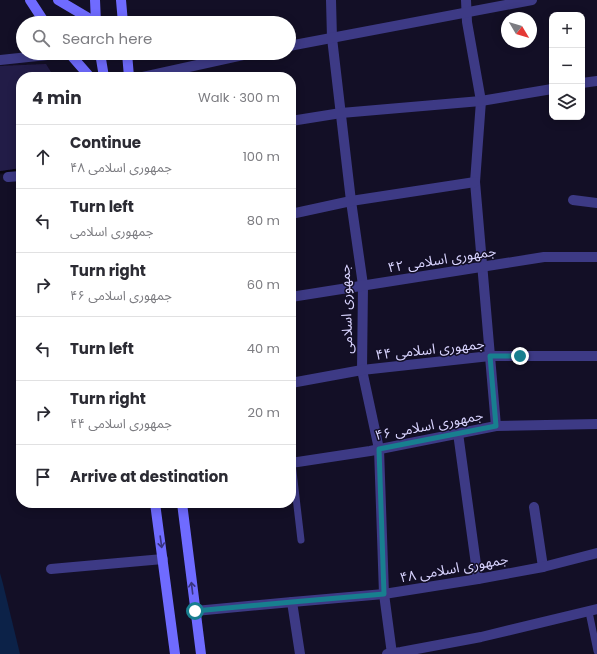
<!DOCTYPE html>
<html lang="en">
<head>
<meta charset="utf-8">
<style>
	:root { --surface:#fff; --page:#f2f2f3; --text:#2b2b33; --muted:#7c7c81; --line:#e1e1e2 }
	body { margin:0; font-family:Poppins,"Noto Sans Arabic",sans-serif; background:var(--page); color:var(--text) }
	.controls { position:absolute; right:12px; top:12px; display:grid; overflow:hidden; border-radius:8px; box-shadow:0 2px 10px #0003 }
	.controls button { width:36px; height:36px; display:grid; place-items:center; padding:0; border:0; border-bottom:1px solid var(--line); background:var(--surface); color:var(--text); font:20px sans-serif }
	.compass { position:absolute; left:501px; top:12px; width:36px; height:36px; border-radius:50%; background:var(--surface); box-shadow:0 2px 10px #0003; rotate:128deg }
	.stop { position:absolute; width:12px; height:12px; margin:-9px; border:3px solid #187f8f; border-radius:50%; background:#fff }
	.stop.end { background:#187f8f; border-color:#fff; box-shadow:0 1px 4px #0008 }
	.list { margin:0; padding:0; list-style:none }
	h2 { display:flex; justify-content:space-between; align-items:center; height:52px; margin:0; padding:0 16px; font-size:17px }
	h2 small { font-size:13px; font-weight:400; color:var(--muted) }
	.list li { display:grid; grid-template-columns:26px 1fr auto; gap:12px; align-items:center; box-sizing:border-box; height:64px; padding:0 16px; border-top:1px solid var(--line) }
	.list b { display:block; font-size:15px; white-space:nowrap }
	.list p { margin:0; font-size:13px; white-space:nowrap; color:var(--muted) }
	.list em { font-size:13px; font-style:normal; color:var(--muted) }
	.icon { flex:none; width:22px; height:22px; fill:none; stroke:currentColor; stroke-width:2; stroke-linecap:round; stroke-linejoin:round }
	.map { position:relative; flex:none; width:597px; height:654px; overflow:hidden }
	.search { position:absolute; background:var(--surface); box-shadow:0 2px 10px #0003; left:16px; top:16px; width:280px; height:44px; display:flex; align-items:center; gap:10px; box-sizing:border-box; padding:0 14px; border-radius:22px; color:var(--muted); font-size:15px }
	.panel { position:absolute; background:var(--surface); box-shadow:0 2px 10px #0003; left:16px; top:72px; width:280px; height:436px; border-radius:16px }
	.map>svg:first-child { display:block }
	.water { fill:#0c2248 }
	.building { fill:#241b47; filter:url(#shadow) }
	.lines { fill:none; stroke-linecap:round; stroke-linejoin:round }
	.service { stroke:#3d3a85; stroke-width:7 }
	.minor { stroke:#3d3a85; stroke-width:10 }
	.secondary { stroke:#6f6bff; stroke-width:10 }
	.oneway { stroke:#38347d }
	.route { stroke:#187f8f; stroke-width:5 }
	.labels { text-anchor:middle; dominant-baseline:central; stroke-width:3; stroke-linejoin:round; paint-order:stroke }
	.street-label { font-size:14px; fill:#d9d4ff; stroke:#130f26 }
</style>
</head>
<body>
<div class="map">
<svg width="597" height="654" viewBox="0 0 597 654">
	<defs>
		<filter id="shadow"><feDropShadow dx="-3.5" dy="3.5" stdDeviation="0" flood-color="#0009"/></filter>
	</defs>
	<rect width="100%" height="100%" fill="#130f26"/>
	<path class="water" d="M0,573L3,584L20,654H0Z"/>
	<path class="building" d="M46,64L54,77H21V168L0,171V66Z"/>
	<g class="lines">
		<g class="service">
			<path d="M292,463L301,540"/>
			<path d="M589,612L597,651"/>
		</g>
		<g class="minor">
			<path d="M331,0L332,38L351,201L363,285L362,370L379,449L384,594L392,654"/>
			<path d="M466,0L467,22L481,101L475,182L496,426"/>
			<path d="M289,46L532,0"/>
			<path d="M0,60L66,53"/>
			<path d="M143,77L252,53"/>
			<path d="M582,83L597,81"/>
			<path d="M291,121L341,113L481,101L552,89"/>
			<path d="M8,177L21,176"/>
			<path d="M573,200L597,203"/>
			<path d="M291,214L351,201L475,182"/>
			<path d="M291,297L544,257H597"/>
			<path d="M291,383L362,370L490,356H597"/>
			<path d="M458,433L478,579"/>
			<path d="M291,463L370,451L496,426L597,424"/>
			<path d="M534,507L543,567"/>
			<path d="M51,569L163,559"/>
			<path d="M292,602L300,654"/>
			<path d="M195,611L292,602L384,594L478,579L543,567L597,553"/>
			<path d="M387,654L401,652L481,637L597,609"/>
		</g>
		<g class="secondary">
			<path d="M30,0L45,23"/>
			<path d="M58,0L97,23"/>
			<path d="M95,0L96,23"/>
			<path d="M121,0L123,23"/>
			<path d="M69,53L90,77"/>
			<path d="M100,53L104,77"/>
			<path d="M127,53L129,77"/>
			<path d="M155,503L175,654"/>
			<path d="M182,503L201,654"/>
		</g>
	</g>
	<defs><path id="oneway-shaft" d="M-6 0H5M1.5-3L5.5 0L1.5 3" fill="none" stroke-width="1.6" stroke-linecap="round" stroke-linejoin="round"/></defs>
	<g class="oneway">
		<use href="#oneway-shaft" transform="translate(161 542) rotate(82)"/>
		<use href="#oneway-shaft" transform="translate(192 588) rotate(-97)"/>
	</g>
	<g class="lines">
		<path class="route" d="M195,611L292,602L384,594L379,449L496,426L490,356H520"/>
	</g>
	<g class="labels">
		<g class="street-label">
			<text transform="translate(442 259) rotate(-9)">جمهوری اسلامی ۴۲</text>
			<text transform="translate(346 309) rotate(-92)">جمهوری اسلامی</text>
			<text transform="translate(430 349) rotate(-6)">جمهوری اسلامی ۴۴</text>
			<text transform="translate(429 425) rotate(-11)">جمهوری اسلامی ۴۶</text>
			<text transform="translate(454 568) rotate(-10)">جمهوری اسلامی ۴۸</text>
		</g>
	</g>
</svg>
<div class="controls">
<button>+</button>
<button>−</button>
<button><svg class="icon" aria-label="layers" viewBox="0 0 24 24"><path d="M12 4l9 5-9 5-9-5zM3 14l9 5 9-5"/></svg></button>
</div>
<svg class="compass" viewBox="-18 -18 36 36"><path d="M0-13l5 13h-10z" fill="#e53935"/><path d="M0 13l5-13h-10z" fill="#7c7c81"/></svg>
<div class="stop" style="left:195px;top:611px"></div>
<div class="stop end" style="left:520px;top:356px"></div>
<div class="search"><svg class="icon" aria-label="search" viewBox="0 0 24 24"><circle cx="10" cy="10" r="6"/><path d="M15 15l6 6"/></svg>Search here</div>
<section class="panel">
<h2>4 min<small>Walk · 300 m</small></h2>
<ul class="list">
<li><svg class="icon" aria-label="ahead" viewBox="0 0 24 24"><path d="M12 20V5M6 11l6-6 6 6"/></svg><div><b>Continue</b><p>جمهوری اسلامی ۴۸</p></div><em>100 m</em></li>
<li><svg class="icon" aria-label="left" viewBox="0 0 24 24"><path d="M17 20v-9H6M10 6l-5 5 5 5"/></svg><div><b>Turn left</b><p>جمهوری اسلامی</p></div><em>80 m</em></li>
<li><svg class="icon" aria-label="right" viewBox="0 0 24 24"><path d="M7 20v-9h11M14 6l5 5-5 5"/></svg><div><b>Turn right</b><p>جمهوری اسلامی ۴۶</p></div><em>60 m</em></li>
<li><svg class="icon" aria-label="left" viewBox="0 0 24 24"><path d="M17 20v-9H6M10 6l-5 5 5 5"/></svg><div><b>Turn left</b></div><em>40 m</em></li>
<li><svg class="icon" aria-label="right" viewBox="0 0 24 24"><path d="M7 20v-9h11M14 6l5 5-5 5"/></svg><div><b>Turn right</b><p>جمهوری اسلامی ۴۴</p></div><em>20 m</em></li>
<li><svg class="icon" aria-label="arrive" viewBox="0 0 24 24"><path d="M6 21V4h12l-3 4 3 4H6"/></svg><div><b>Arrive at destination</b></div></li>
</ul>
</section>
</div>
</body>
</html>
